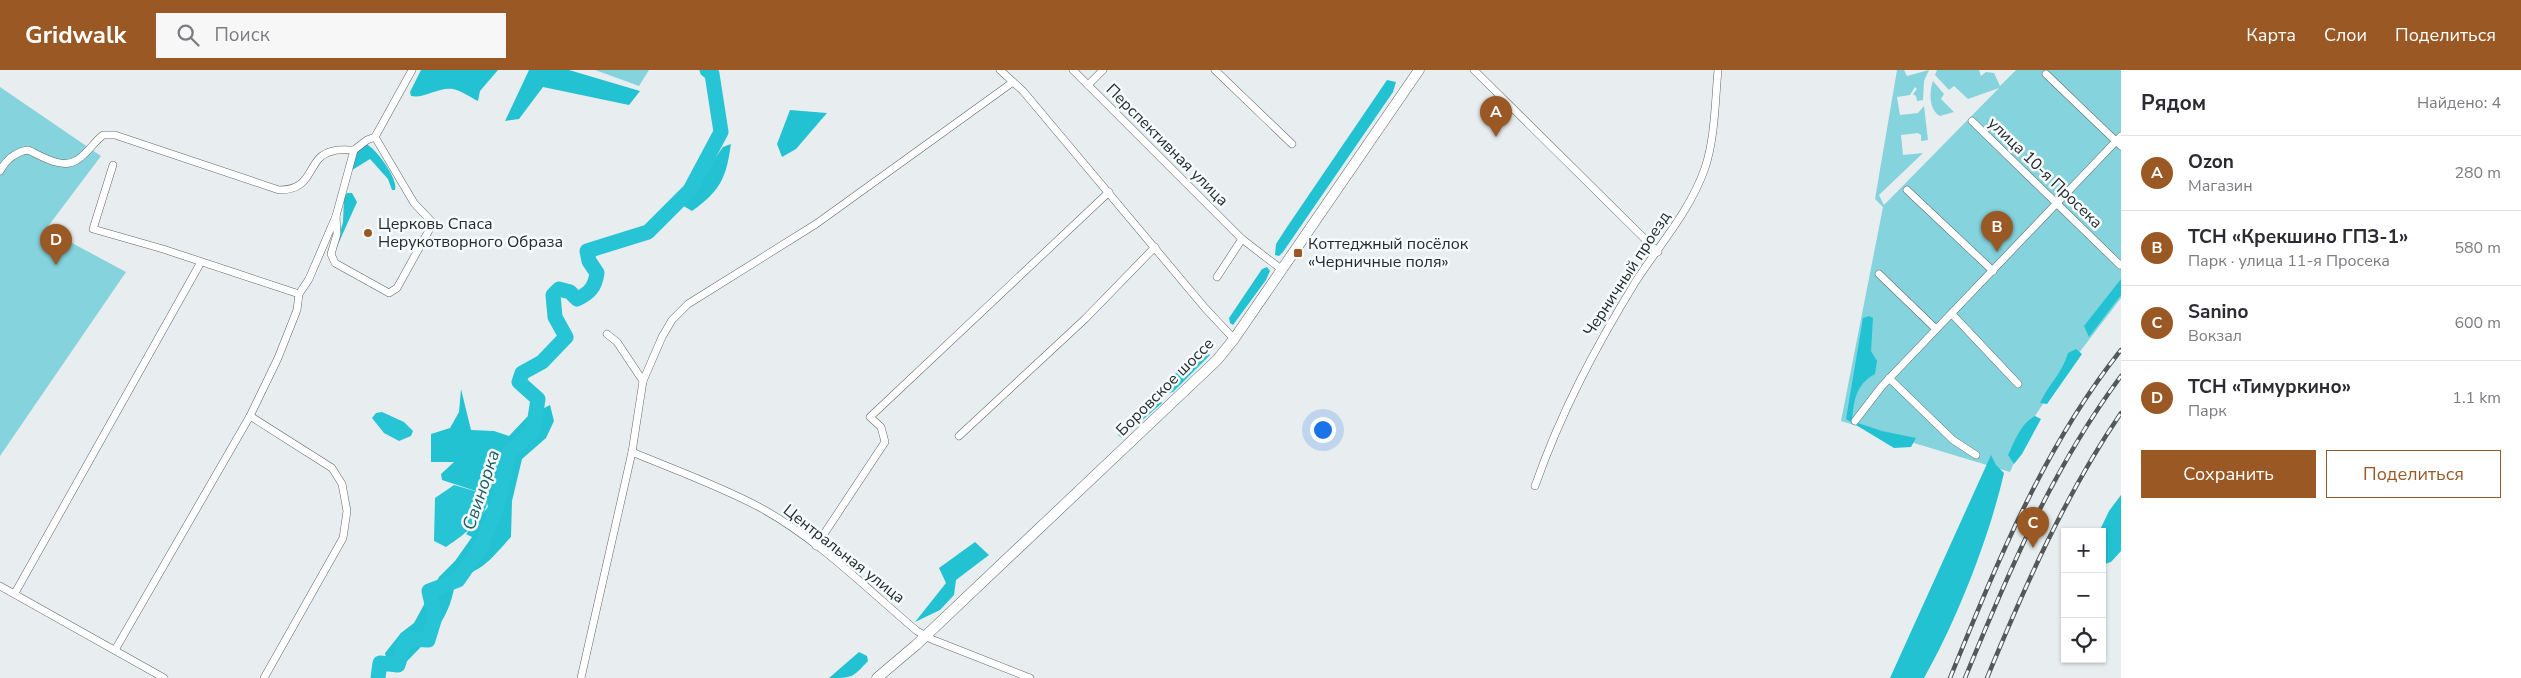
<!DOCTYPE html>
<html lang="ru">
<head>
<meta charset="utf-8">
<style>
	:root { --surface:#fff; --page:#f7f7f7; --text:#2b2b33; --muted:#7c7c81; --line:#e1e1e2; --accent:#9a5924 }
	body { margin:0; font-family:"Nunito Sans",sans-serif; background:var(--page); color:var(--text) }
	.controls { position:absolute; right:15px; bottom:15px; display:grid; overflow:hidden; border-radius:0px; box-shadow:0 1px 4px #0004 }
	.controls button { width:45px; height:45px; display:grid; place-items:center; padding:0; border:0; border-bottom:1px solid var(--line); background:var(--surface); color:var(--text); font:25px sans-serif }
	.you { position:absolute; left:1322px; top:359px; width:18px; height:18px; margin:-12px; border:4px solid #fff; border-radius:50%; background:#1a73e8; box-shadow:0 0 0 8px #1a73e833 }
	.badge { display:grid; place-items:center; width:32px; height:32px; border-radius:50%; background:var(--accent); color:#fff; font-size:16px; font-weight:700 }
	.pin { position:absolute; translate:-50% -41px; filter:drop-shadow(0 1px 2px #0008) }
	.pin::after { content:''; position:absolute; top:26px; width:18px; height:15px; background:inherit; clip-path:polygon(0 0,100% 0,50% 100%) }
	.list { margin:0; padding:0; list-style:none }
	h2 { display:flex; justify-content:space-between; align-items:center; height:65px; margin:0; padding:0 20px; font-size:21px }
	h2 small { font-size:16px; font-weight:400; color:var(--muted) }
	.list li { display:grid; grid-template-columns:32px 1fr auto; gap:15px; align-items:center; box-sizing:border-box; height:75px; padding:0 20px; border-top:1px solid var(--line) }
	.list b { display:block; font-size:19px; white-space:nowrap }
	.list p { margin:0; font-size:16px; white-space:nowrap; color:var(--muted) }
	.list em { font-size:16px; font-style:normal; color:var(--muted) }
	.actions { display:flex; gap:10px; padding:15px 20px }
	.actions a { flex:1; padding:11px 0; border:1px solid var(--accent); border-radius:0px; text-align:center; font-size:18px; color:var(--accent) }
	.actions .main { background:var(--accent); color:#fff }
	.icon { flex:none; width:28px; height:28px; fill:none; stroke:currentColor; stroke-width:2; stroke-linecap:round; stroke-linejoin:round }
	.map { position:relative; flex:none; width:2121px; height:608px; overflow:hidden }
	header { display:flex; align-items:center; gap:30px; box-sizing:border-box; height:70px; padding:0 25px; background:var(--accent); color:#fff }
	header strong { font-size:24px }
	nav { display:flex; gap:28px; margin-inline-start:auto; font-size:18px }
	.search { width:350px; height:45px; background:var(--page); display:flex; align-items:center; gap:12px; box-sizing:border-box; padding:0 18px; border-radius:0px; color:var(--muted); font-size:19px }
	main { display:flex }
	aside { flex:1; background:var(--surface) }
	.map>svg:first-child { display:block }
	.green { fill:#85d3dd }
	.forest { fill:#22c2d3 }
	.water { fill:#26c4d5 }
	.lines { fill:none; stroke-linecap:round; stroke-linejoin:round }
	.river { stroke:#26c4d5; stroke-width:15 }
	.street-casing { stroke:#606666; stroke-width:8 }
	.secondary-casing { stroke:#606666; stroke-width:11 }
	.street { stroke:#fff; stroke-width:7 }
	.secondary { stroke:#fff; stroke-width:10 }
	.rail-casing { stroke:#555858; stroke-width:4.5 }
	.rail { stroke:#f6fcfd; stroke-width:2.5; stroke-dasharray:8; stroke-linecap:butt }
	.poi-dot { fill:#9a5924; stroke:#f6fcfd; stroke-width:2 }
	.labels { text-anchor:middle; dominant-baseline:central; stroke-width:5; stroke-linejoin:round; paint-order:stroke }
	.street-label { font-size:16px; fill:#282a2a; stroke:#f6fcfd }
	.poi-label { font-size:16px; fill:#282a2a; stroke:#f6fcfd; text-anchor:start }
	.water-label { font-size:18px; font-style:italic; fill:#215c63; stroke:#f6fcfd }
</style>
</head>
<body>
<header>
<strong>Gridwalk</strong>
<div class="search"><svg class="icon" aria-label="search" viewBox="0 0 24 24"><circle cx="10" cy="10" r="6"/><path d="M15 15l6 6"/></svg>Поиск</div>
<nav><a>Карта</a><a>Слои</a><a>Поделиться</a></nav>
</header>
<main>
<div class="map">
<svg width="2121" height="608" viewBox="0 0 2121 608">
	<rect width="100%" height="100%" fill="#e8eeef"/>
	<g class="green">
		<path d="M595,0H649L639,16Z"/>
		<path d="M1897,0H1904L1907,6L1929,0L1924,11L1923,30L1917,31L1916,26L1913,24L1917,19L1915,17L1910,25L1897,27L1900,45L1918,43L1924,36L1928,70L1921,71V65L1918,63L1901,65L1903,85L1923,83L1879,125L1884,135L1999,18L1968,29L1954,16L1949,20L1935,5L1937,0H1979L1981,6L1986,2L1994,3L2000,16L2016,0H2121V228L2062,305L2035,346L2010,402L1841,351L1883,137L1875,129Z"/>
		<path d="M1933,11L1944,24L1941,29L1954,42L1940,46C1929,40 1929,22 1933,11Z"/>
		<path d="M0,17L101,86L46,159L126,202L0,386Z"/>
	</g>
	<g class="forest">
		<path d="M421,0H498L480,21L478,31C470,27 460,20 453,19C438,17 424,29 411,26L410,22Z"/>
		<path d="M529,0H569L640,21L629,35L543,17L519,49L505,51Z"/>
		<path d="M1387,10L1396,12L1393,22L1283,182L1279,186L1275,185L1276,174L1287,157Z"/>
		<path d="M790,40L827,43L796,79L782,87L777,74Z"/>
		<path d="M366,74C376,78 399,110 395,120H392L388,109L370,89L349,102L358,80Z"/>
		<path d="M731,74C726,108 721,120 692,141L682,135L723,77Z"/>
		<path d="M347,123H352L357,132L335,181L343,152L344,128Z"/>
		<path d="M1267,197L1270,201L1266,210L1233,255L1230,253L1229,248L1262,199Z"/>
		<path d="M2121,209V225L2089,267L2084,256Z"/>
		<path d="M1869,246L1873,248L1871,281L1877,291L1875,304C1855,315 1854,331 1852,351L1882,361L1916,368L1911,377L1894,378L1846,349L1863,248Z"/>
		<path d="M2076,279L2082,284L2047,334L2040,333C2048,315 2063,302 2068,283Z"/>
		<path d="M1208,283L1210,285L1173,322L1165,324V316C1177,302 1188,285 1208,283Z"/>
		<path d="M461,319L471,360L494,361L509,366L527,347L550,335L554,351L546,368L522,389L512,431L511,467C494,485 482,504 456,506C452,540 441,557 417,581C408,590 402,598 389,601L385,583L401,563L414,553L439,507L455,491L472,467L466,464L488,437L485,424L442,410L441,404L454,392H431V364L450,358L459,342Z"/>
		<path d="M1160,330L1162,333L1122,368L1118,365L1119,360L1143,338Z"/>
		<path d="M2035,346L2041,349L2022,384L2014,394L2008,385C2015,371 2020,354 2035,346Z"/>
		<path d="M1991,385L1996,395L2004,403C1989,468 1957,550 1924,608H1890Z"/>
		<path d="M2121,425V481L2111,492L2102,495V462H2099L2109,441Z"/>
		<path d="M975,472L989,485L956,510L954,525L940,540L915,552L946,513L939,498Z"/>
		<path d="M859,582L867,586L868,591C852,608 853,608 829,608Z"/>
	</g>
	<g class="water">
		<path d="M382,342L404,352L413,361L411,366L399,371L384,363L372,348L376,343Z"/>
		<path d="M454,415L485,424L488,428C487,449 462,466 446,477L434,471L435,428Z"/>
	</g>
	<g class="lines">
		<path class="river" d="M378,608L380,593L398,595L406,569L428,570L435,547L429,521L458,510L481,477L499,430L509,383L533,361L538,329L519,312L522,303L542,292L566,267L555,247L553,225L559,219L570,222L577,229C590,223 595,217 597,203L589,191L587,181L648,162L690,120L721,62L712,4L707,0"/>
		<g class="street-casing">
			<g id="street">
				<path d="M1000,0L1023,21L1205,238L1234,269"/>
				<path d="M1073,0L1242,169L1281,199"/>
				<path d="M1215,0L1292,74"/>
				<path d="M1474,0L1658,182"/>
				<path d="M2046,4L2121,76"/>
				<path d="M1088,15L1103,0"/>
				<path d="M1972,51L2120,195"/>
				<path d="M375,67L414,133L433,153L397,218L389,223L335,193L331,184L337,164L336,146L354,80L367,70L375,67L412,0"/>
				<path d="M113,95L93,159L163,179L299,224"/>
				<path d="M0,101C6,90 15,82 28,80C42,86 62,100 77,90C87,84 94,72 103,65H115L279,120C317,120 305,87 333,81C340,79 347,80 354,80"/>
				<path d="M1907,120L1993,201"/>
				<path d="M1879,204L1936,259"/>
				<path d="M1217,207L1242,169"/>
				<path d="M1952,244L2018,314"/>
				<path d="M607,264L617,272L643,311"/>
				<path d="M1889,308L1953,370L1976,385"/>
				<path d="M250,346L332,398L342,414L347,441L343,468L264,608"/>
				<path d="M1855,351L1882,316L2121,66"/>
				<path d="M959,366L1085,249L1155,177"/>
				<path d="M632,382C675,400 720,416 761,438C819,470 867,519 917,561L931,569L1030,608"/>
				<path d="M1535,416C1561,342 1595,278 1636,211C1660,174 1690,141 1705,98C1715,68 1715,32 1718,0"/>
				<path d="M816,476L885,372L881,357L870,347L1109,122"/>
				<path d="M0,516L164,608"/>
				<path d="M15,523L201,192"/>
				<path d="M115,580L250,346L278,288L297,240L299,224L309,209L336,146"/>
				<path d="M581,608L632,382L643,311L662,267L672,250L688,234L816,154L1013,12"/>
			</g>
		</g>
		<g class="secondary-casing">
			<path id="secondary" d="M877,608L916,575L1217,290L1234,269L1419,0"/>
		</g>
		<use href="#street" class="street"/>
		<use href="#secondary" class="secondary"/>
		<g class="rail-casing">
			<g id="rail">
				<path d="M1950,608C1997,493 2043,378 2121,280"/>
				<path d="M1965,608C2009,501 2052,399 2121,306"/>
				<path d="M1987,608C2025,516 2065,425 2121,343"/>
			</g>
		</g>
		<use href="#rail" class="rail"/>
	</g>
	<g class="poi-dot">
		<circle cx="368" cy="163" r="5"/>
		<rect x="1293" y="178" width="10" height="10" rx="2.5"/>
	</g>
	<g class="labels">
		<g class="street-label">
			<text transform="translate(1167 75) rotate(45)">Перспективная улица</text>
			<text transform="translate(2045 103) rotate(44)">улица 10-я Просека</text>
			<text transform="translate(1627 204) rotate(-57)">Черничный проезд</text>
			<text transform="translate(1165 317) rotate(-45)">Боровское шоссе</text>
			<text transform="translate(844 484) rotate(38)">Центральная улица</text>
		</g>
		<g class="poi-label">
			<text x="378" y="154">Церковь Спаса<tspan x="378" dy="18">Нерукотворного Образа</tspan></text>
			<text x="1308" y="174">Коттеджный посёлок<tspan x="1308" dy="18">«Черничные поля»</tspan></text>
		</g>
		<g class="water-label">
			<text transform="translate(481 420) rotate(-72)">Свинорка</text>
		</g>
	</g>
</svg>
<div class="controls">
<button>+</button>
<button>−</button>
<button><svg class="icon" aria-label="locate" viewBox="0 0 24 24"><circle cx="12" cy="12" r="6"/><path d="M12 2v4M12 18v4M2 12h4M18 12h4"/></svg></button>
</div>
<div class="you"></div>
<div class="pin badge" style="left:1496px;top:67px">A</div>
<div class="pin badge" style="left:1997px;top:182px">B</div>
<div class="pin badge" style="left:2033px;top:478px">C</div>
<div class="pin badge" style="left:56px;top:195px">D</div>
</div>
<aside>
<h2>Рядом<small>Найдено: 4</small></h2>
<ul class="list">
<li><span class="badge">A</span><div><b>Ozon</b><p>Магазин</p></div><em>280 m</em></li>
<li><span class="badge">B</span><div><b>ТСН «Крекшино ГПЗ-1»</b><p>Парк · улица 11-я Просека</p></div><em>580 m</em></li>
<li><span class="badge">C</span><div><b>Sanino</b><p>Вокзал</p></div><em>600 m</em></li>
<li><span class="badge">D</span><div><b>ТСН «Тимуркино»</b><p>Парк</p></div><em>1.1 km</em></li>
</ul>
<div class="actions"><a class="main">Сохранить</a><a>Поделиться</a></div>
</aside>
</main>
</body>
</html>
